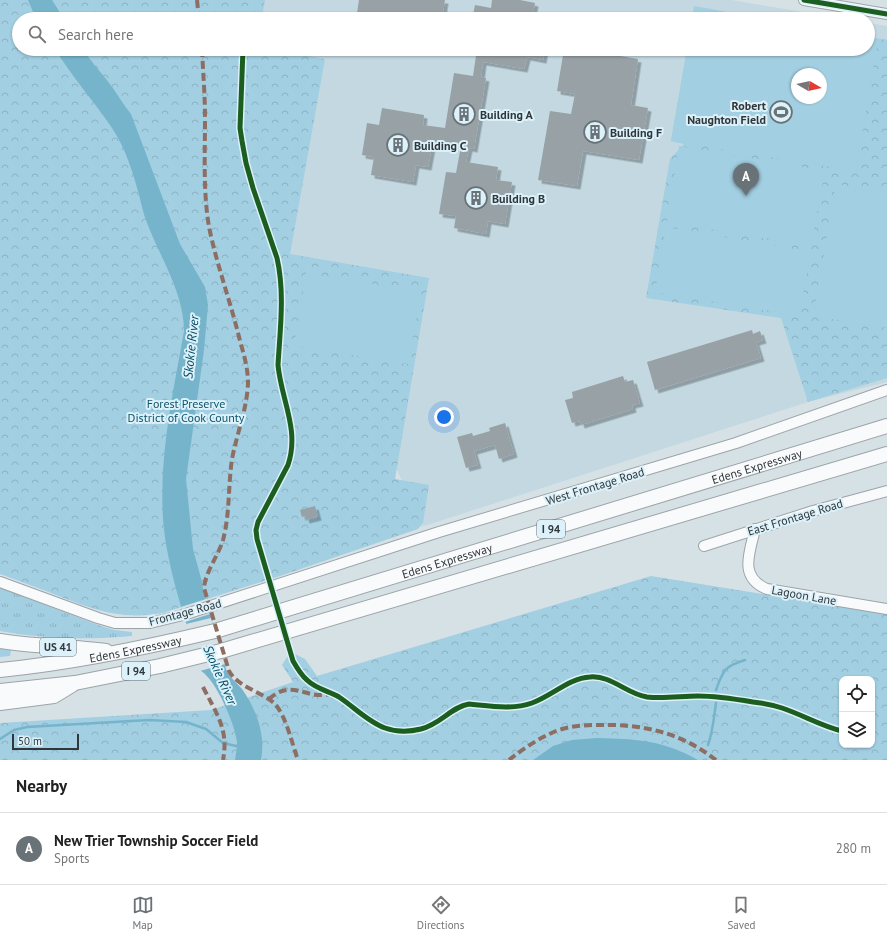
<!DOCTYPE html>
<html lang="en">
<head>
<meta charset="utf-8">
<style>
	:root { --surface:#fff; --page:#f2f2f2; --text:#222; --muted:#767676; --line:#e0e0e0; --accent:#697277 }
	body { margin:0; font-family:"PT Sans",sans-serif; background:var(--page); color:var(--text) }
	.controls { position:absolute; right:12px; bottom:12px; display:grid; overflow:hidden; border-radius:8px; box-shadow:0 1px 3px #0004 }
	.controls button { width:36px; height:36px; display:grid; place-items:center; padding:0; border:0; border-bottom:1px solid var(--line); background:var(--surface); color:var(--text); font:20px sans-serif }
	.compass { position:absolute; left:791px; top:68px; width:36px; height:36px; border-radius:50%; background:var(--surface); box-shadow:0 1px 3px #0004; rotate:99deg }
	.scale { position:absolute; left:12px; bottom:10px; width:67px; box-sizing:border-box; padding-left:4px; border:2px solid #2f373b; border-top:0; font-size:11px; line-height:14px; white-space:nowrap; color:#2f373b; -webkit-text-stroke:3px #dcf1fa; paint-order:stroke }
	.you { position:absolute; left:444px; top:417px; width:14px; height:14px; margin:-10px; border:3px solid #fff; border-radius:50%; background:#1a73e8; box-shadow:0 0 0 6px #1a73e833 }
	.badge { display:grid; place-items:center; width:26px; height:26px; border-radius:50%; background:var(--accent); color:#fff; font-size:13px; font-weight:700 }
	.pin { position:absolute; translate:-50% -33px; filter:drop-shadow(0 1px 2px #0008) }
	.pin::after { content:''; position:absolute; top:21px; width:14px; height:12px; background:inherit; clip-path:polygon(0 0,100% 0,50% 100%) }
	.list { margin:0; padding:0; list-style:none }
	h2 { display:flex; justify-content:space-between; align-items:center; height:52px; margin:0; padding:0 16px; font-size:17px }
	h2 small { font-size:13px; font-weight:400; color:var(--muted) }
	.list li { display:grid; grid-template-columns:26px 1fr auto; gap:12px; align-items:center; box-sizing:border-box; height:72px; padding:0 16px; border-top:1px solid var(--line) }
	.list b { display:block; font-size:15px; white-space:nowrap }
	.list p { margin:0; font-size:13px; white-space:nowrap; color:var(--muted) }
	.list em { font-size:13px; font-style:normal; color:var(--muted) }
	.icon { flex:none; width:22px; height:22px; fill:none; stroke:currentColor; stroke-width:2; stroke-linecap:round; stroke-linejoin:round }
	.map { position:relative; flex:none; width:887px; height:760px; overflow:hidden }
	.search { position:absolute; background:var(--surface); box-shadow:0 1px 3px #0004; left:12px; right:12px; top:12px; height:44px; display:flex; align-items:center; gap:10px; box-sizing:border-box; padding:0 14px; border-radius:22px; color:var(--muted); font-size:15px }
	.sheet { height:124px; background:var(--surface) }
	nav { display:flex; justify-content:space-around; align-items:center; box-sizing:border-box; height:56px; border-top:1px solid var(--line); background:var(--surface); font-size:11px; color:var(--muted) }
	nav a { display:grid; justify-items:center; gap:2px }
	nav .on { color:var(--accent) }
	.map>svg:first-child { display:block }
	.built { fill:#c3d8e1; fill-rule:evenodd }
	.grass { fill:url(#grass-tufts) }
	.park { fill:url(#park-crowns); fill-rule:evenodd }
	.garden { fill:#a2cfe2; fill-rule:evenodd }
	.water { fill:#76b4cc }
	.pier { fill:#d6e1e6 }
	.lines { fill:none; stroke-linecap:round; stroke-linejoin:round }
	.stream { stroke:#76b4cc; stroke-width:2.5 }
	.building { fill:#98a1a5; filter:url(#shadow) }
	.minor-casing { stroke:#9ca4a8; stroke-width:12 }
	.highway-casing { stroke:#9ca4a8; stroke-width:16 }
	.minor { stroke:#f9fafb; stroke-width:10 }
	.highway { stroke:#f9fafb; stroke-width:14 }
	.quiet { stroke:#8d6e63; stroke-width:4; stroke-dasharray:8 4; stroke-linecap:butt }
	.cycleway-casing { stroke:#dcf1fa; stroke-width:8 }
	.cycleway { stroke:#1b5e20; stroke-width:5 }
	.labels { text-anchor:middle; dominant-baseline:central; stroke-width:4; stroke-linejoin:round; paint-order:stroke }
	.shield { fill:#dcf1fa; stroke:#636f74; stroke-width:1 }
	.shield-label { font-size:11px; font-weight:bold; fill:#2f373b }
	.poi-label { font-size:12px; font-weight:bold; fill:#2f373b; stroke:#dcf1fa; text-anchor:start }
	.park-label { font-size:12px; fill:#0f556b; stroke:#dcf1fa }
	.street-label { font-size:12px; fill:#2f373b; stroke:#dcf1fa }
	.water-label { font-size:13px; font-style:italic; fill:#004c62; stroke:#dcf1fa }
</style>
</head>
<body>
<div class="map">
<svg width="887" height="760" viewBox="0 0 887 760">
	<defs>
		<pattern id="grass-tufts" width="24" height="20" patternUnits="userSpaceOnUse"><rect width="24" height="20" fill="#a2cfe2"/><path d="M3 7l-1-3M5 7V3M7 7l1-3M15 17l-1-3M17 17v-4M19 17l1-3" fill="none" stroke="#8cb2c3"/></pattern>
		<pattern id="park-crowns" width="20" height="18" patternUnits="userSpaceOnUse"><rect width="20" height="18" fill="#a2cfe2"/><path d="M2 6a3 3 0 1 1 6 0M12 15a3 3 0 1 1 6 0" fill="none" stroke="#8cb2c3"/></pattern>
		<filter id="shadow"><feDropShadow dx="3.5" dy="3.5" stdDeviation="0" flood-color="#0004"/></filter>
	</defs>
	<rect width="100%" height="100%" fill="#d6e1e6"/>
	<g class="built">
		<path d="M265,0H731L845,19H262Z"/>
		<path d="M868,23L887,26V382L808,402L421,527L423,523L290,254L269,49H868ZM797,74H821V98H797Z"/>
	</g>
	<g class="grass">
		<path d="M0,588L101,626L114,630L132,632V636C87,640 44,639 0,631Z"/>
		<path d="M0,648L11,650L10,656L0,657Z"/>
	</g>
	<g class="park">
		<path d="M0,0H265L262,19H19V49H269L325,59L290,254L429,278L395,479L429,485L423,523L418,529L280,576L163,613C122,620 98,611 61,597C41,589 20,581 0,574Z"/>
		<path d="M694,6L767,19H692Z"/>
		<path d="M868,37L887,40V378L808,402L781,318L646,298L670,159L684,144L671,141L687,49H868ZM797,74H821V98H797Z"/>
		<path d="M651,576L887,614V760H0V723L211,710L293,682L282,665L289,654L293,653L305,659L317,676ZM842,679H872V745H842Z"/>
	</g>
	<g class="garden">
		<path d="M694,8L755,19H692Z"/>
		<path d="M868,38L878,40L856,171L671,141L687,49H868ZM797,74H821V98H797Z"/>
		<path d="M679,146L825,171L811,246L667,222Z"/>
		<path d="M836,184L887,193V328L813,316Z"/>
		<path d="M666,227L811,252L799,316L655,292Z"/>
		<path d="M306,273L421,292L408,364L294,346Z"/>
	</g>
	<g class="water">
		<path d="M28,0H52L64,19H36Z"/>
		<path d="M55,49H83C90,60 98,69 106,79C115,90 122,103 131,114L180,244L205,287L208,305L204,350L186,479L193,549L202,582L203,590L226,669C230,678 236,682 242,689C256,709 266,734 261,760H235C236,754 237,748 237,742C235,724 216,680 201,671C187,624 166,567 163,518C159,455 173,393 184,331C184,292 159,256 146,220C143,213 142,206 140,199C134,175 126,149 112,128C94,101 72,77 55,49Z"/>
		<path d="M597,738C637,739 662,740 698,760H533L553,746L572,740Z"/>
	</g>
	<g class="pier">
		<path d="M206,599L210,614L185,622L181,607Z"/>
		<path d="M211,618L225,664L200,671L186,624Z"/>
	</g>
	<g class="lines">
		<g class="stream">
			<path d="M716,690C723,670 725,666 745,660"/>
			<path d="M0,739L14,730L27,727L149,720L186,722L206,729L223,743L236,746L239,745"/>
			<path d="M708,745C713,731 714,717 716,703"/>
		</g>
	</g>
	<g class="building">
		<path d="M359,0H445L442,19H356Z"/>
		<path d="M492,0H520L535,3L532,19H472L475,5L491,8Z"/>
		<path d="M477,49H545L543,60L527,57L524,69L483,62L481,77L486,78L474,149L469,148L466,162L498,167L496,180L512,182L505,224L488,221L486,234L454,228L456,216L439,214L446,172L456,173L461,146L433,141L428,167L416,165L413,182L371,175L374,157L362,155L367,123L379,125L382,108L424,115L423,125L445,128L454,73L473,76Z"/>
		<path d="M564,49H579L638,59L631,105L648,108L639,160L583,151L577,186L538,180L550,111L571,114L575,94L557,91Z"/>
		<path d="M752,330L753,334L760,331L763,340L756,342L761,358L655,390L647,362Z"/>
		<path d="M623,376L625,382L633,380L640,403L632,405L633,409L581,425L580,421L572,423L565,400L573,398L572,392Z"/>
		<path d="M505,423L514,454L499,459L495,445L474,451L478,465L466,468L457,437L472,433L473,436L490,431L489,428Z"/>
		<path d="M315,506L318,517L306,520L305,516L302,517L300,510Z"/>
	</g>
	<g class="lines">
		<g class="minor-casing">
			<g id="minor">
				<path d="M804,0L887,14"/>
				<path d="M755,529C750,552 738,577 767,589L887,609"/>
				<path d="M704,546L813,511L887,491"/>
				<path d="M0,582L98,618L115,623H150L183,615L439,532L736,443L887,390"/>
			</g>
		</g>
		<g class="highway-casing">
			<g id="highway">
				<path d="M0,641C35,647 71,646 106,651"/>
				<path id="s1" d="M0,670C73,663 144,648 215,631L887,426"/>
				<path d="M0,691L75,683L160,666L221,651L887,454"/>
				<path d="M0,703L54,696L72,685"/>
			</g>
		</g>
		<use href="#minor" class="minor"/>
		<use href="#highway" class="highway"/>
		<g class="quiet">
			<path d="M197,0L199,19"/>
			<path d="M202,49C203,72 205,95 205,119C205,155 203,191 209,227C217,266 231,303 240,341C244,355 248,368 248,383C247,409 237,433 232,459C228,486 230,514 223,540C218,556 205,573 204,588L229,671C238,687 260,691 274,703C286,715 292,744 298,760"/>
			<path d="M203,687C216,713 229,729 223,760"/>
			<path d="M269,699C292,678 306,700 329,694"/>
			<path d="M509,760C523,749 539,738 556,731C569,726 584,725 598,725C643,724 680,732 716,760"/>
		</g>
		<g class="cycleway-casing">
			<g id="cycleway">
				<path d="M804,0L887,14"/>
				<path d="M243,49L240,128L242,141L246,163L253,188L277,258C285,293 280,330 278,365C281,399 300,430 288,465L258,522L256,530L257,539L293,661C297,668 301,675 307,680C316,689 329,691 339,697C354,707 368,722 385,728C396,732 409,732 421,729C441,724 451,707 469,704C490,706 512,710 532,703C552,696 569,678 590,677C611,675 627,694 647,697C663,699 682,696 698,696C717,696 735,699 753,702C763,703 773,705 782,708C803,715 821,726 842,731"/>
			</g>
		</g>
		<use href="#cycleway" class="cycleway"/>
	</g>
	<defs>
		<g id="stadium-ring" transform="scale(1.15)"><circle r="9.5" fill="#dcf1fa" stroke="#697277" stroke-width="1.5"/><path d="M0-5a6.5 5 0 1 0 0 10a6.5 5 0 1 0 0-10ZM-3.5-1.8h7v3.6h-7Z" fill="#697277"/></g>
		<g id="building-ring" transform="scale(1.15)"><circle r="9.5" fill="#dcf1fa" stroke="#697277" stroke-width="1.5"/><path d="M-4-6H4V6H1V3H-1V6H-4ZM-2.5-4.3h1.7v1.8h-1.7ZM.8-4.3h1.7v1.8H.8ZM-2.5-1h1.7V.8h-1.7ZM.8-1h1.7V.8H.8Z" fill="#697277"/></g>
	</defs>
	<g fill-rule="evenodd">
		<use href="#stadium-ring" x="781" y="112"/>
		<use href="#building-ring" x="464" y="114"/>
		<use href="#building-ring" x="595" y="132"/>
		<use href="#building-ring" x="398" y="145"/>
		<use href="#building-ring" x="476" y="198"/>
	</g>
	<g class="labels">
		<g class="shield">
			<rect x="537" y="520" width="28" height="18" rx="3"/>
			<rect x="40" y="638" width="36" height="18" rx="3"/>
			<rect x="122" y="662" width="28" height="18" rx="3"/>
		</g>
		<g class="shield-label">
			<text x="551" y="529">I 94</text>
			<text x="58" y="647">US 41</text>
			<text x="136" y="671">I 94</text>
		</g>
		<g class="poi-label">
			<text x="766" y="105" text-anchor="end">Robert<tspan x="766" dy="14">Naughton Field</tspan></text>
			<text x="480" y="114">Building A</text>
			<text x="610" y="132">Building F</text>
			<text x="414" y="145">Building C</text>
			<text x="492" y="198">Building B</text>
		</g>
		<g class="park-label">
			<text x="186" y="403">Forest Preserve<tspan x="186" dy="14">District of Cook County</tspan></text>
		</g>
		<g class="street-label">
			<text stroke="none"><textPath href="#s1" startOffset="785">Edens Expressway</textPath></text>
			<text transform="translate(595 486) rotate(-17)">West Frontage Road</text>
			<text transform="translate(795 517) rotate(-17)">East Frontage Road</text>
			<text stroke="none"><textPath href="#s1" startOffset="461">Edens Expressway</textPath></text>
			<text transform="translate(804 595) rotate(10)">Lagoon Lane</text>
			<text transform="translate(185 612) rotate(-15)">Frontage Road</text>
			<text stroke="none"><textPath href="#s1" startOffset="137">Edens Expressway</textPath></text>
		</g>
		<g class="water-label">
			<text transform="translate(191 347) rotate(-84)">Skokie River</text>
			<text transform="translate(220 675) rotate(66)">Skokie River</text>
		</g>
	</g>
</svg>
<div class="controls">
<button><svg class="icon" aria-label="locate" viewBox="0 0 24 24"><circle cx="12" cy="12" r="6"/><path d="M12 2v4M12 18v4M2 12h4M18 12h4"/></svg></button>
<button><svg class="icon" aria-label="layers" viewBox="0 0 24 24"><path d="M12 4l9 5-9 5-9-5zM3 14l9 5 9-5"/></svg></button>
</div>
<svg class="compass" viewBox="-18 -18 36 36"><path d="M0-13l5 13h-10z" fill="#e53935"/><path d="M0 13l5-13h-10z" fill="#767676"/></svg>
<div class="scale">50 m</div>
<div class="you"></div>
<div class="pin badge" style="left:746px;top:196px">A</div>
<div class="search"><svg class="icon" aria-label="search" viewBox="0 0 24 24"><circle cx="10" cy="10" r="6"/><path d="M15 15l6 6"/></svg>Search here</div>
</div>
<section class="sheet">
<h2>Nearby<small></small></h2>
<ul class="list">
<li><span class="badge">A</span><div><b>New Trier Township Soccer Field</b><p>Sports</p></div><em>280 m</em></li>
</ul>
</section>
<nav>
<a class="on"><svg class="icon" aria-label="map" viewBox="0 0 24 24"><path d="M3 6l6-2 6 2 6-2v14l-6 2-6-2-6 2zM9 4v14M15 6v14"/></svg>Map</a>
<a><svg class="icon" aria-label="directions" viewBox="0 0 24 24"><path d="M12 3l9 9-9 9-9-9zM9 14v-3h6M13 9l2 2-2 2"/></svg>Directions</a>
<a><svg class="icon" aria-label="saved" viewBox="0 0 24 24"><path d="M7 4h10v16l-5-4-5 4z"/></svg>Saved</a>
</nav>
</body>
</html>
